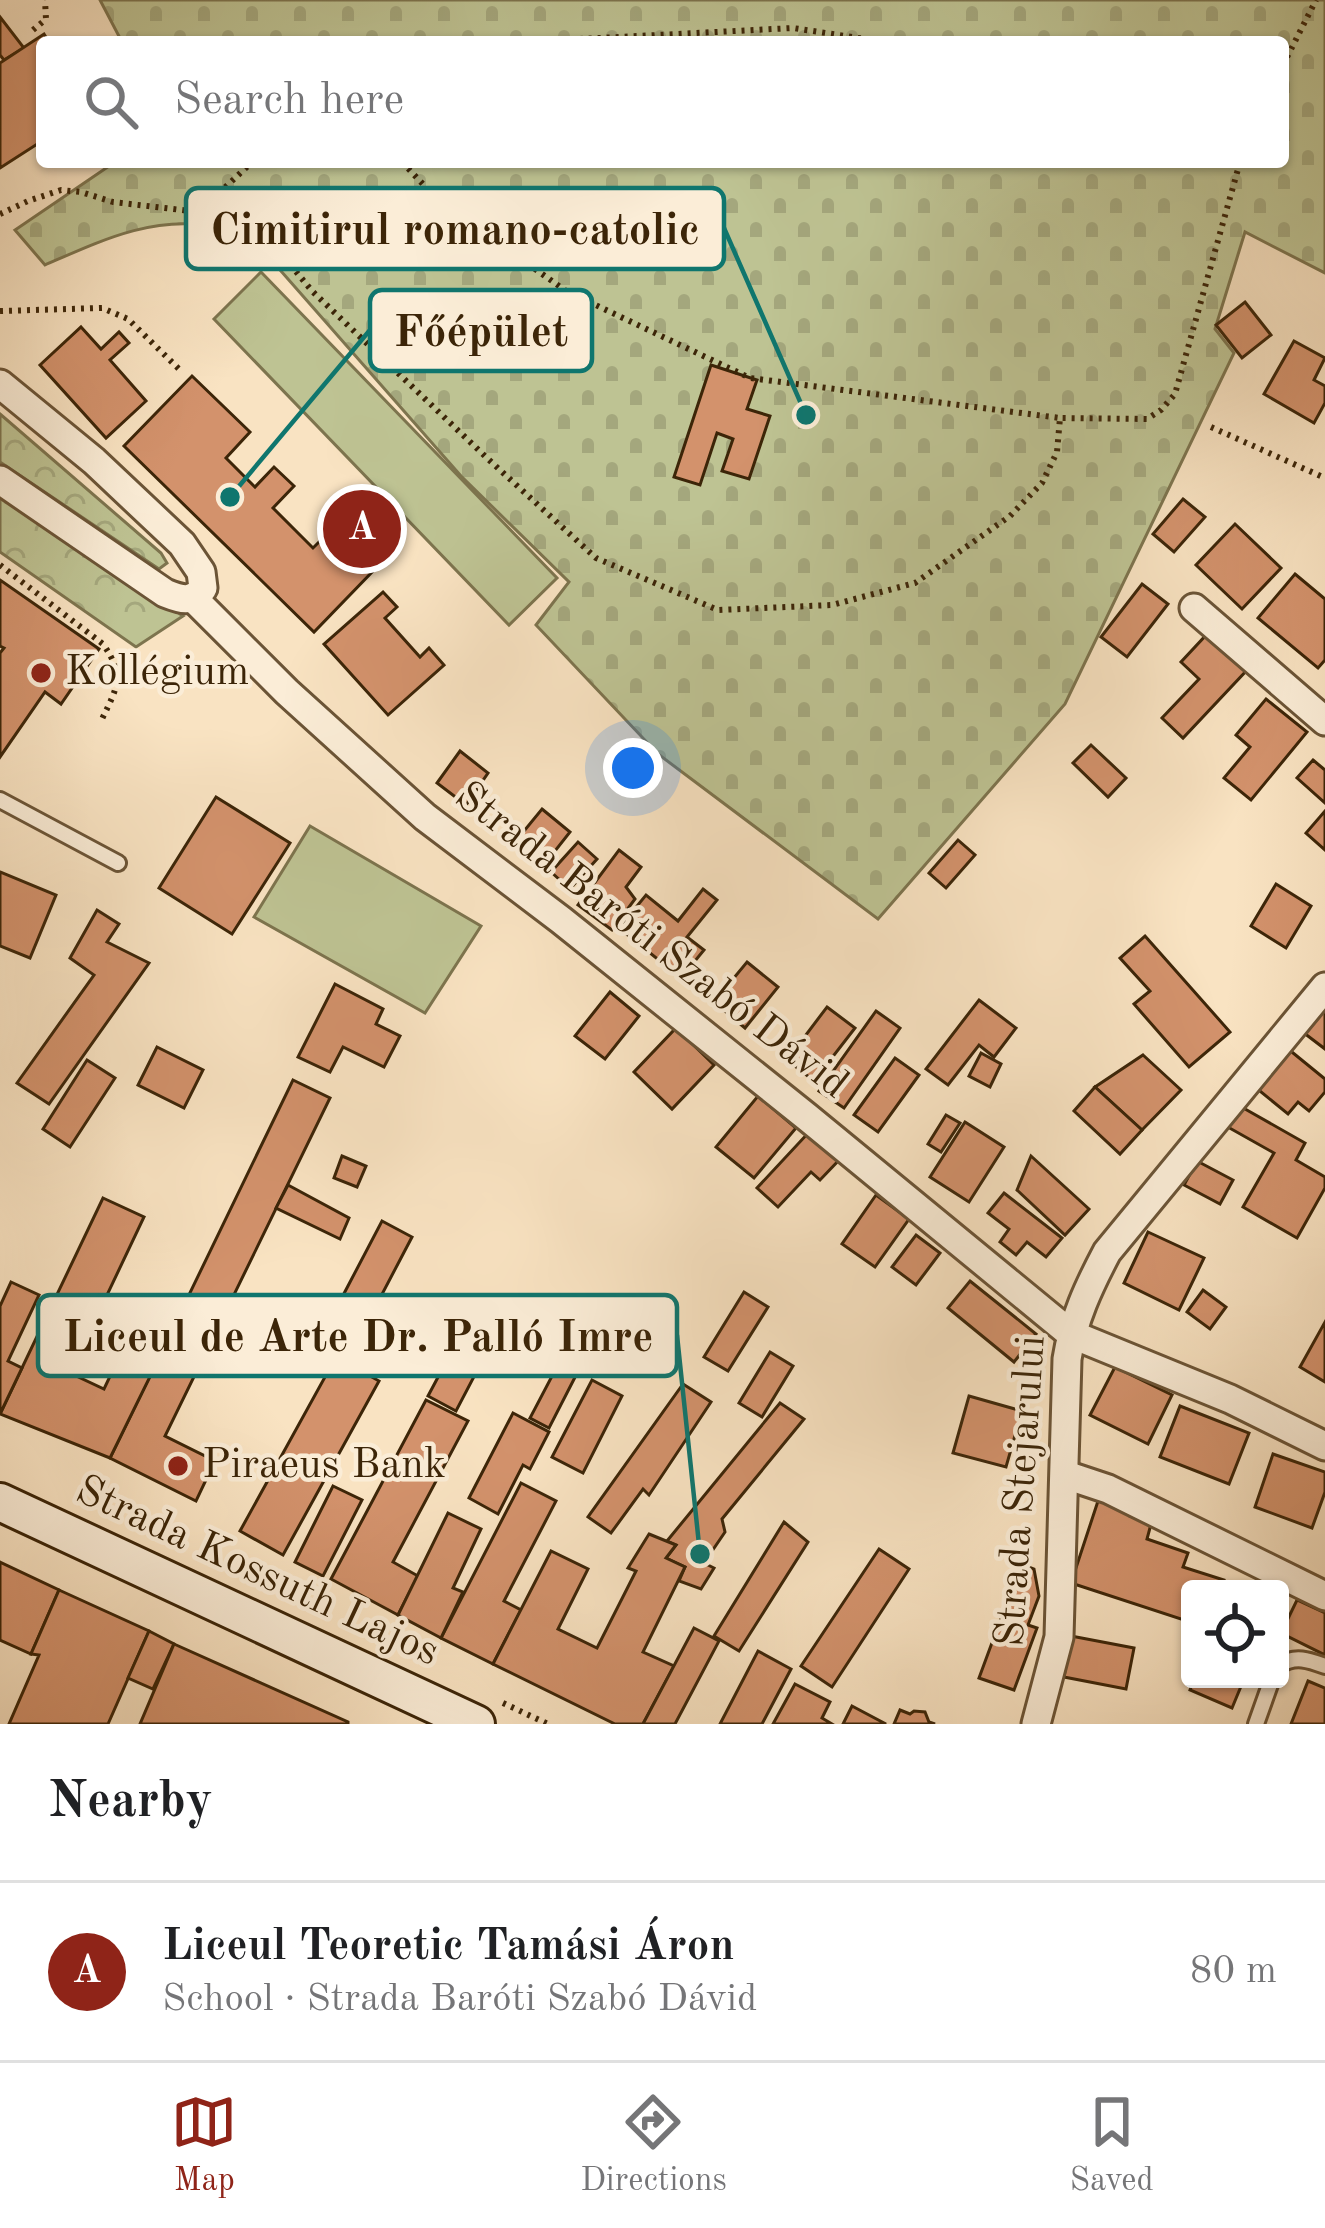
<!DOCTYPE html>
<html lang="en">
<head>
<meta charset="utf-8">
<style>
	:root { --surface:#fff; --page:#f2f2f2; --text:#202124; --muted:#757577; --line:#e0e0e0; --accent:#8f2418 }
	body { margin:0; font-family:"Old Standard TT",serif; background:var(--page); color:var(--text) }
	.controls { position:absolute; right:36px; bottom:36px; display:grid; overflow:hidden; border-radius:12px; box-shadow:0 3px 9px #0004 }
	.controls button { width:108px; height:108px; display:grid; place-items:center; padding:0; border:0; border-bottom:3px solid var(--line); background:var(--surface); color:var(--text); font:60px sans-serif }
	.you { position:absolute; left:633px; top:768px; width:42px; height:42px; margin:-30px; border:9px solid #fff; border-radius:50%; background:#1a73e8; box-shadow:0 0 0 18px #1a73e833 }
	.badge { display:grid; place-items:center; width:78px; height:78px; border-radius:50%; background:var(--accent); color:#fff; font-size:39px; font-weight:700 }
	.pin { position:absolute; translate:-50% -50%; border:6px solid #fff; box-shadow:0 3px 12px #0006 }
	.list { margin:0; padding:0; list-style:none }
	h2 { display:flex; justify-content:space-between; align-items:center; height:156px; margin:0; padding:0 48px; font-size:51px }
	h2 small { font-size:39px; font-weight:400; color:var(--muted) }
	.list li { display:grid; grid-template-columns:78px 1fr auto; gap:36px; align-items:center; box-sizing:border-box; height:180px; padding:0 48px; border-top:3px solid var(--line) }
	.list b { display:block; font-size:45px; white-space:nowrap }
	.list p { margin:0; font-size:39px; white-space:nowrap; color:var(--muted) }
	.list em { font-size:39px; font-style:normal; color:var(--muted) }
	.icon { flex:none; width:66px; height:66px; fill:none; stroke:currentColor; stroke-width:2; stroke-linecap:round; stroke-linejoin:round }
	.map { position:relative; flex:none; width:1325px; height:1724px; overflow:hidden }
	.search { position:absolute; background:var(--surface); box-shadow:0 3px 9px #0004; left:36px; right:36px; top:36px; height:132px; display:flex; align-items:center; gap:30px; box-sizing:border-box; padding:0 42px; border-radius:12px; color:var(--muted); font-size:45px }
	.sheet { height:336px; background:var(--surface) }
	nav { display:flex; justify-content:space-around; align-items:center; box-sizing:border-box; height:168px; border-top:3px solid var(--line); background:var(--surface); font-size:33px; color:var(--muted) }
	nav a { display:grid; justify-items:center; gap:6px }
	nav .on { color:var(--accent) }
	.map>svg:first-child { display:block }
	.cemetery { fill:url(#cemetery-stones); stroke:#7d744e; stroke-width:3 }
	.park { fill:url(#park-crowns); stroke:#7d744e; stroke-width:3 }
	.pitch { fill:#bec393; stroke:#7d744e; stroke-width:3 }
	.building { fill:#d3926c; stroke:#3c2508; stroke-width:3 }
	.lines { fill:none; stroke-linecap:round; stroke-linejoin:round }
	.service-casing { stroke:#6b5436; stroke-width:20 }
	.minor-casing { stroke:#6b5436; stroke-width:33 }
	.secondary-casing { stroke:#3c2508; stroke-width:42 }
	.path { stroke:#3c2508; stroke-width:6; stroke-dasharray:3 6; stroke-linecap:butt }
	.service { stroke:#fbedd7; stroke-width:14 }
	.minor { stroke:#fbedd7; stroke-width:27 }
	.secondary { stroke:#fbedd7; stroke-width:36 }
	.poi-dot { fill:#8f2418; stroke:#fbedd7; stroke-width:4.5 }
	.labels { text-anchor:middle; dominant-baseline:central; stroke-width:9; stroke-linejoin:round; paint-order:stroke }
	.poi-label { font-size:42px; fill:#3c2508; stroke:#fbedd7; text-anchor:start }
	.street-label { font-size:42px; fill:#3c2508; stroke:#fbedd7 }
	.leader { fill:none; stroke:#0f766e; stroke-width:4.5 }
	.callout-dot { fill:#0f766e; stroke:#fbedd7; stroke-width:4.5 }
	.callout { fill:#fbedd7; stroke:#0f766e; stroke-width:4.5 }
	.callout-label { font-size:45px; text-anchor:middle; font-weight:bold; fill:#3c2508 }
</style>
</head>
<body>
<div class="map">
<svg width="1325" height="1724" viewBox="0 0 1325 1724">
	<defs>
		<pattern id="cemetery-stones" width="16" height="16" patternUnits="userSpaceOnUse" patternTransform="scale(3)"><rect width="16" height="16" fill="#bec393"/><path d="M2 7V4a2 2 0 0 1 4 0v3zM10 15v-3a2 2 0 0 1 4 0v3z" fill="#a4a77d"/></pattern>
		<pattern id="park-crowns" width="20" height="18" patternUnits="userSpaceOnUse" patternTransform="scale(3)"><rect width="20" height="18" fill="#bec393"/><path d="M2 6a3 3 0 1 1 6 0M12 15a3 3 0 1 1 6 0" fill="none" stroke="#a4a77d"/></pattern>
	</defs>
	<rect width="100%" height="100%" fill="#f9e3c2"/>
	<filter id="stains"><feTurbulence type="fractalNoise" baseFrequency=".00167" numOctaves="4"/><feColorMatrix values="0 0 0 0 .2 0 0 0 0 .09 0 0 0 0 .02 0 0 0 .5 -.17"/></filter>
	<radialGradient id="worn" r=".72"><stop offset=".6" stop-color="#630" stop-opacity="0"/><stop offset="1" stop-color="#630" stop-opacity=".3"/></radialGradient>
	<path class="cemetery" d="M100,0H1325V273L1245,232L1215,329L1234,353L1065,704L878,919L658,754L536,625L569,582L461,476L259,246C246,240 231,230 216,227C155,214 100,241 45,265L15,230L115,162H1283V42H122Z"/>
	<g class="park">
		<path d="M0,414L161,553L167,563L159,569L0,462Z"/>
		<path d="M0,496L183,616L136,647L0,552Z"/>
	</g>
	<g class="pitch">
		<path d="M261,272L557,578L509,625L214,319Z"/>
		<path d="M310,826L481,926L425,1013L254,917Z"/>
	</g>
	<g class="building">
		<path d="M0,17L24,48L4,60L0,55Z"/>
		<path d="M44,34L49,42H42V141L0,168V63Z"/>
		<path d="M1245,302L1271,335L1242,358L1216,325Z"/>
		<path d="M81,327L101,349L119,332L129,343L110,360L146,401L106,438L40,365Z"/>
		<path d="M1294,341L1325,358L1314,380L1325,386V403L1314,423L1264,394Z"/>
		<path d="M711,365L757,380L747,409L770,416L749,479L722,471L733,439L717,433L700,485L674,477Z"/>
		<path d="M192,376L250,432L226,458L255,487L274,467L294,486L273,508L313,548L332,529L374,570L314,632L124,446Z"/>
		<path d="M1183,499L1205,517L1174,552L1153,534Z"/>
		<path d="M1235,524L1281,568L1242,609L1196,565Z"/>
		<path d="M1295,574L1325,599V660L1318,668L1258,618Z"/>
		<path d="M0,580L99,649L61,704L45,692L0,757V653L4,648L0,646Z"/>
		<path d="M1142,584L1168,604L1127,657L1101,637Z"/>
		<path d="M383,592L397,607L385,618L420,657L429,648L444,665L388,715L324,644Z"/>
		<path d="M1209,632L1248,669L1183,738L1162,718L1199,679L1181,662Z"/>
		<path d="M1266,699L1307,732L1251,800L1224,778L1250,747L1236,735Z"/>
		<path d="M1091,745L1126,778L1108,797L1073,763Z"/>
		<path d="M460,751L488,773L466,805L437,783Z"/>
		<path d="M1313,760L1325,770V803L1297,778Z"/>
		<path d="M216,797L290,843L232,934L159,888Z"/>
		<path d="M542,809L570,832L544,865L515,842Z"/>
		<path d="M1325,811V850L1306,833Z"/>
		<path d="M958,840L975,855L946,888L929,873Z"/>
		<path d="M578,842L597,859L570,889L551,872Z"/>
		<path d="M619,850L641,867L626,887L635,899L612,930L578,905Z"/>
		<path d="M0,872L56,895L30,958L0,946Z"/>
		<path d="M1276,884L1311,906L1286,948L1251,926Z"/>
		<path d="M703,889L717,900L687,937L704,950L681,978L619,928L646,895L678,921Z"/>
		<path d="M97,910L119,924L107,942L149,963L49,1104L17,1083L94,975L70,958Z"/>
		<path d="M1145,936L1230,1032L1189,1067L1134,1004L1150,991L1120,958Z"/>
		<path d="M747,962L778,987L745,1028L714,1002Z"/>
		<path d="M335,984L383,1009L376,1024L400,1036L384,1067L343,1047L330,1072L298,1057Z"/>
		<path d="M610,992L639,1016L605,1059L575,1036Z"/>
		<path d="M1325,998V1049L1300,1030Z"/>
		<path d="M979,1000L1016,1028L994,1057L979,1045L948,1085L926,1069Z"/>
		<path d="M827,1007L855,1028L814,1081L787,1060Z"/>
		<path d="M876,1011L900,1028L844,1108L819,1091Z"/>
		<path d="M676,1028L714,1065L672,1109L634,1072Z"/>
		<path d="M157,1047L203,1070L184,1108L138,1085Z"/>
		<path d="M1287,1048L1325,1079V1092L1309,1111L1298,1102L1288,1114L1255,1087Z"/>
		<path d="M981,1053L1001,1064L990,1087L969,1076Z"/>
		<path d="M1143,1055L1181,1090L1142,1130L1095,1087Z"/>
		<path d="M895,1058L919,1075L878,1132L854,1115Z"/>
		<path d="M87,1060L115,1078L70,1147L43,1129Z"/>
		<path d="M293,1080L330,1098L165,1436L215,1461L196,1501L110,1458Z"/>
		<path d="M1095,1087L1142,1130L1120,1154L1074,1111Z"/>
		<path d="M758,1096L796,1128L754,1178L716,1147Z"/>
		<path d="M1238,1105L1305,1143L1296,1160L1325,1177V1188L1297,1238L1243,1207L1274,1153L1226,1126Z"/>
		<path d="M946,1115L960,1123L941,1152L928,1144Z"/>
		<path d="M965,1122L1004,1147L969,1202L930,1177Z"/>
		<path d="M810,1131L840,1159L820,1180L811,1172L778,1207L757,1188Z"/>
		<path d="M342,1156L366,1166L357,1187L334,1178Z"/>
		<path d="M1031,1156L1089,1209L1065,1235L1017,1190Z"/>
		<path d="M1197,1161L1233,1180L1220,1204L1184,1185Z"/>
		<path d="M288,1185L349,1218L340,1239L276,1208Z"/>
		<path d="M1004,1193L1062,1238L1046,1257L1027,1242L1016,1255L1000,1242L1009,1229L988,1213Z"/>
		<path d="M876,1195L909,1219L875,1267L842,1244Z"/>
		<path d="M103,1198L144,1217L70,1373L104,1389L139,1315L170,1336L110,1458L0,1414Z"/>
		<path d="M382,1221L412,1237L368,1321L338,1305Z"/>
		<path d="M1148,1232L1204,1258L1179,1310L1124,1283Z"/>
		<path d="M916,1235L940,1253L916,1285L892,1267Z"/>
		<path d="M970,1281L1036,1334L1014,1362L948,1308Z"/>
		<path d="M11,1282L39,1295L8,1361L22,1368L0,1414V1306Z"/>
		<path d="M1203,1290L1226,1307L1210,1329L1187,1312Z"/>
		<path d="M744,1292L768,1307L728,1371L704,1357Z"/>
		<path d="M1325,1322V1382L1300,1367Z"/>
		<path d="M461,1334L489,1348L456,1411L428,1396Z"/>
		<path d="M573,1336L591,1346L549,1428L530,1418Z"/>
		<path d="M770,1352L793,1366L762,1417L739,1403Z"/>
		<path d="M336,1357L379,1381L283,1555L240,1531Z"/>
		<path d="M1115,1367L1172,1395L1148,1444L1090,1415Z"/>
		<path d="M592,1380L622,1396L583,1473L552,1457Z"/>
		<path d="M683,1384L711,1402L649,1495L643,1489L611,1533L588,1517Z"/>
		<path d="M969,1396L1022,1411L1006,1467L953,1453Z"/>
		<path d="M426,1400L468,1421L393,1562L418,1576L398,1615L331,1579Z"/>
		<path d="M780,1403L804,1419L722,1519L725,1532L704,1563L714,1568L701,1589L679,1581L685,1567L666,1558L676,1545L667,1541Z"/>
		<path d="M1180,1406L1249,1433L1229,1484L1160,1457Z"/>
		<path d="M513,1413L549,1432L530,1469L523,1465L498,1514L469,1498Z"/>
		<path d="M1273,1454L1325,1472V1492L1312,1528L1255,1507Z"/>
		<path d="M521,1483L556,1501L504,1601L521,1610L493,1664L441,1638Z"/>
		<path d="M333,1486L362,1500L323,1576L295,1562Z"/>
		<path d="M1100,1495L1133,1506L1130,1516L1151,1524L1147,1539L1188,1553L1183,1567L1224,1580L1222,1589H1190V1622L1071,1583Z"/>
		<path d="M448,1513L481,1529L453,1588L463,1592L441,1638L398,1615Z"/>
		<path d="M784,1522L808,1542L739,1651L714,1636Z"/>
		<path d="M649,1534L676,1545L666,1558L685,1567L643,1652L674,1666L643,1724H615L493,1664L551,1551L588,1569L558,1629L597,1648L636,1571L628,1568Z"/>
		<path d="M879,1549L909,1569L832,1687L801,1666Z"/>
		<path d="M0,1562L59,1590L31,1654L0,1640Z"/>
		<path d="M1021,1564L1034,1569L1039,1596L1028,1625L1037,1628L1014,1690L979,1678Z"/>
		<path d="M59,1590L149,1631L108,1724H9L39,1655L31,1654Z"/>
		<path d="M1297,1600L1325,1613V1655L1281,1633Z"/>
		<path d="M694,1628L719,1641L675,1724H643Z"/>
		<path d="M149,1631L174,1644L153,1689L128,1678Z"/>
		<path d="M1071,1636L1134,1648L1126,1689L1064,1677Z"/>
		<path d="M174,1644L348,1722V1724H140Z"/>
		<path d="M758,1651L791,1669L762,1724H720Z"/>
		<path d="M1194,1679H1244L1232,1708L1190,1690Z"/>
		<path d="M1308,1681L1325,1688V1724H1291Z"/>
		<path d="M795,1684L830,1702L822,1718L832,1724H773Z"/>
		<path d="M852,1706L886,1724H843Z"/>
		<path d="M900,1710L910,1714L914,1711L925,1712L929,1722L935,1724H894Z"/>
	</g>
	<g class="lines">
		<g class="service-casing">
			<g id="service">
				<path d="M0,800L118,863"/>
				<path d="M1280,1665C1295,1655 1309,1660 1325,1666"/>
				<path d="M1256,1724L1272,1679"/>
			</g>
		</g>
		<g class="minor-casing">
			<g id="minor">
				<path d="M0,384L94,461L182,544L201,572L203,588C192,604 180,599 165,593L0,480"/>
				<path d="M193,598L287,692L425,817L561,920L807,1117L1071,1334L1230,1399L1325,1446"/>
				<path d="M1194,608L1325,721"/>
				<path d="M1066,1475L1108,1489L1325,1596"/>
				<path d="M1036,1724L1059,1637L1067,1359C1073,1320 1089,1286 1107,1252L1325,987"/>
			</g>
		</g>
		<g class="secondary-casing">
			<path id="secondary" d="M0,1502L476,1724"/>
		</g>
		<g class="path">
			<path d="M33,30L46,19L45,0"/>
			<path d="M562,42L580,39L793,28L885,42"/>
			<path d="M1283,65L1316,0"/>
			<path d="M402,162L437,199L566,291L750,378L1060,418"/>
			<path d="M199,212L252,162"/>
			<path d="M0,214L28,201L61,190L81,192L113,202L199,212L266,235L312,291L488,459L596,558L718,610L832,605L915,583L1010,516L1042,483L1057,452L1060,418L1147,419L1161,410L1175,394L1240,162"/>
			<path d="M0,311L102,308L128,319L182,372"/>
			<path d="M1211,427L1325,478"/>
			<path d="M0,565L103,644C125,676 118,686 102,719"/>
			<path d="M503,1703L548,1724"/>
		</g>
		<use href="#service" class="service"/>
		<use href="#minor" class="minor"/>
		<use href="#secondary" class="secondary"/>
	</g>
	<g class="poi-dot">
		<circle cx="41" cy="673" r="12"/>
		<circle cx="178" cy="1466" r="12"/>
	</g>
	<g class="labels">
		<g class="poi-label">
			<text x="65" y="673">Kollégium</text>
			<text x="202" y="1466">Piraeus Bank</text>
		</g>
		<g class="street-label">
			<text transform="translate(651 941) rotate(38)">Strada Baróti Szabó Dávid</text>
			<text transform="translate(1022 1491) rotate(-86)">Strada Stejarului</text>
			<text transform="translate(257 1572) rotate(25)">Strada Kossuth Lajos</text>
		</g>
	</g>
	<path class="leader" d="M806 415L724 228M230 497L370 330M700 1554L677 1335"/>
	<g class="callout-dot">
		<circle cx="806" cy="415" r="12"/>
		<circle cx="230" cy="497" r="12"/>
		<circle cx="700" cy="1554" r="12"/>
	</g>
	<g class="callout">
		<rect x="186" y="188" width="538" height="81" rx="12"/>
		<rect x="370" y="290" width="222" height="81" rx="12"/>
		<rect x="38" y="1295" width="639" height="81" rx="12"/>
	</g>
	<g class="callout-label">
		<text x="455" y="244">Cimitirul romano-catolic</text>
		<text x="481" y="346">Főépület</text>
		<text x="358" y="1351">Liceul de Arte Dr. Palló Imre</text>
	</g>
	<rect width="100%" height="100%" filter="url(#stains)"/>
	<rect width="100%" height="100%" fill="url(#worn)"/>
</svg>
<div class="controls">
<button><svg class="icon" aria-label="locate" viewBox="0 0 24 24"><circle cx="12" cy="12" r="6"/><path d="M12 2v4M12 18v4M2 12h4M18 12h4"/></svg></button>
</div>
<div class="you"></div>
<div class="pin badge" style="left:362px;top:529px">A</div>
<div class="search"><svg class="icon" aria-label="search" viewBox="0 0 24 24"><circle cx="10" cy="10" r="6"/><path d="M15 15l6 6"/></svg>Search here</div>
</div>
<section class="sheet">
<h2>Nearby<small></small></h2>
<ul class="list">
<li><span class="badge">A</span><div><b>Liceul Teoretic Tamási Áron</b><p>School · Strada Baróti Szabó Dávid</p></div><em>80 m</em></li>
</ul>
</section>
<nav>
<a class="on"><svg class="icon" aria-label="map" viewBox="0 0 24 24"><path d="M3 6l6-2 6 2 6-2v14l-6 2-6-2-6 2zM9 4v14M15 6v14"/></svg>Map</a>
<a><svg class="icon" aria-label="directions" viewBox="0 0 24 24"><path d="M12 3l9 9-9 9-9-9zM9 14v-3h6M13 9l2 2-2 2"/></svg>Directions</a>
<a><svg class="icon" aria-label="saved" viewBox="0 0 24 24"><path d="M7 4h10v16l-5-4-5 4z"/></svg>Saved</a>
</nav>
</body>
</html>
